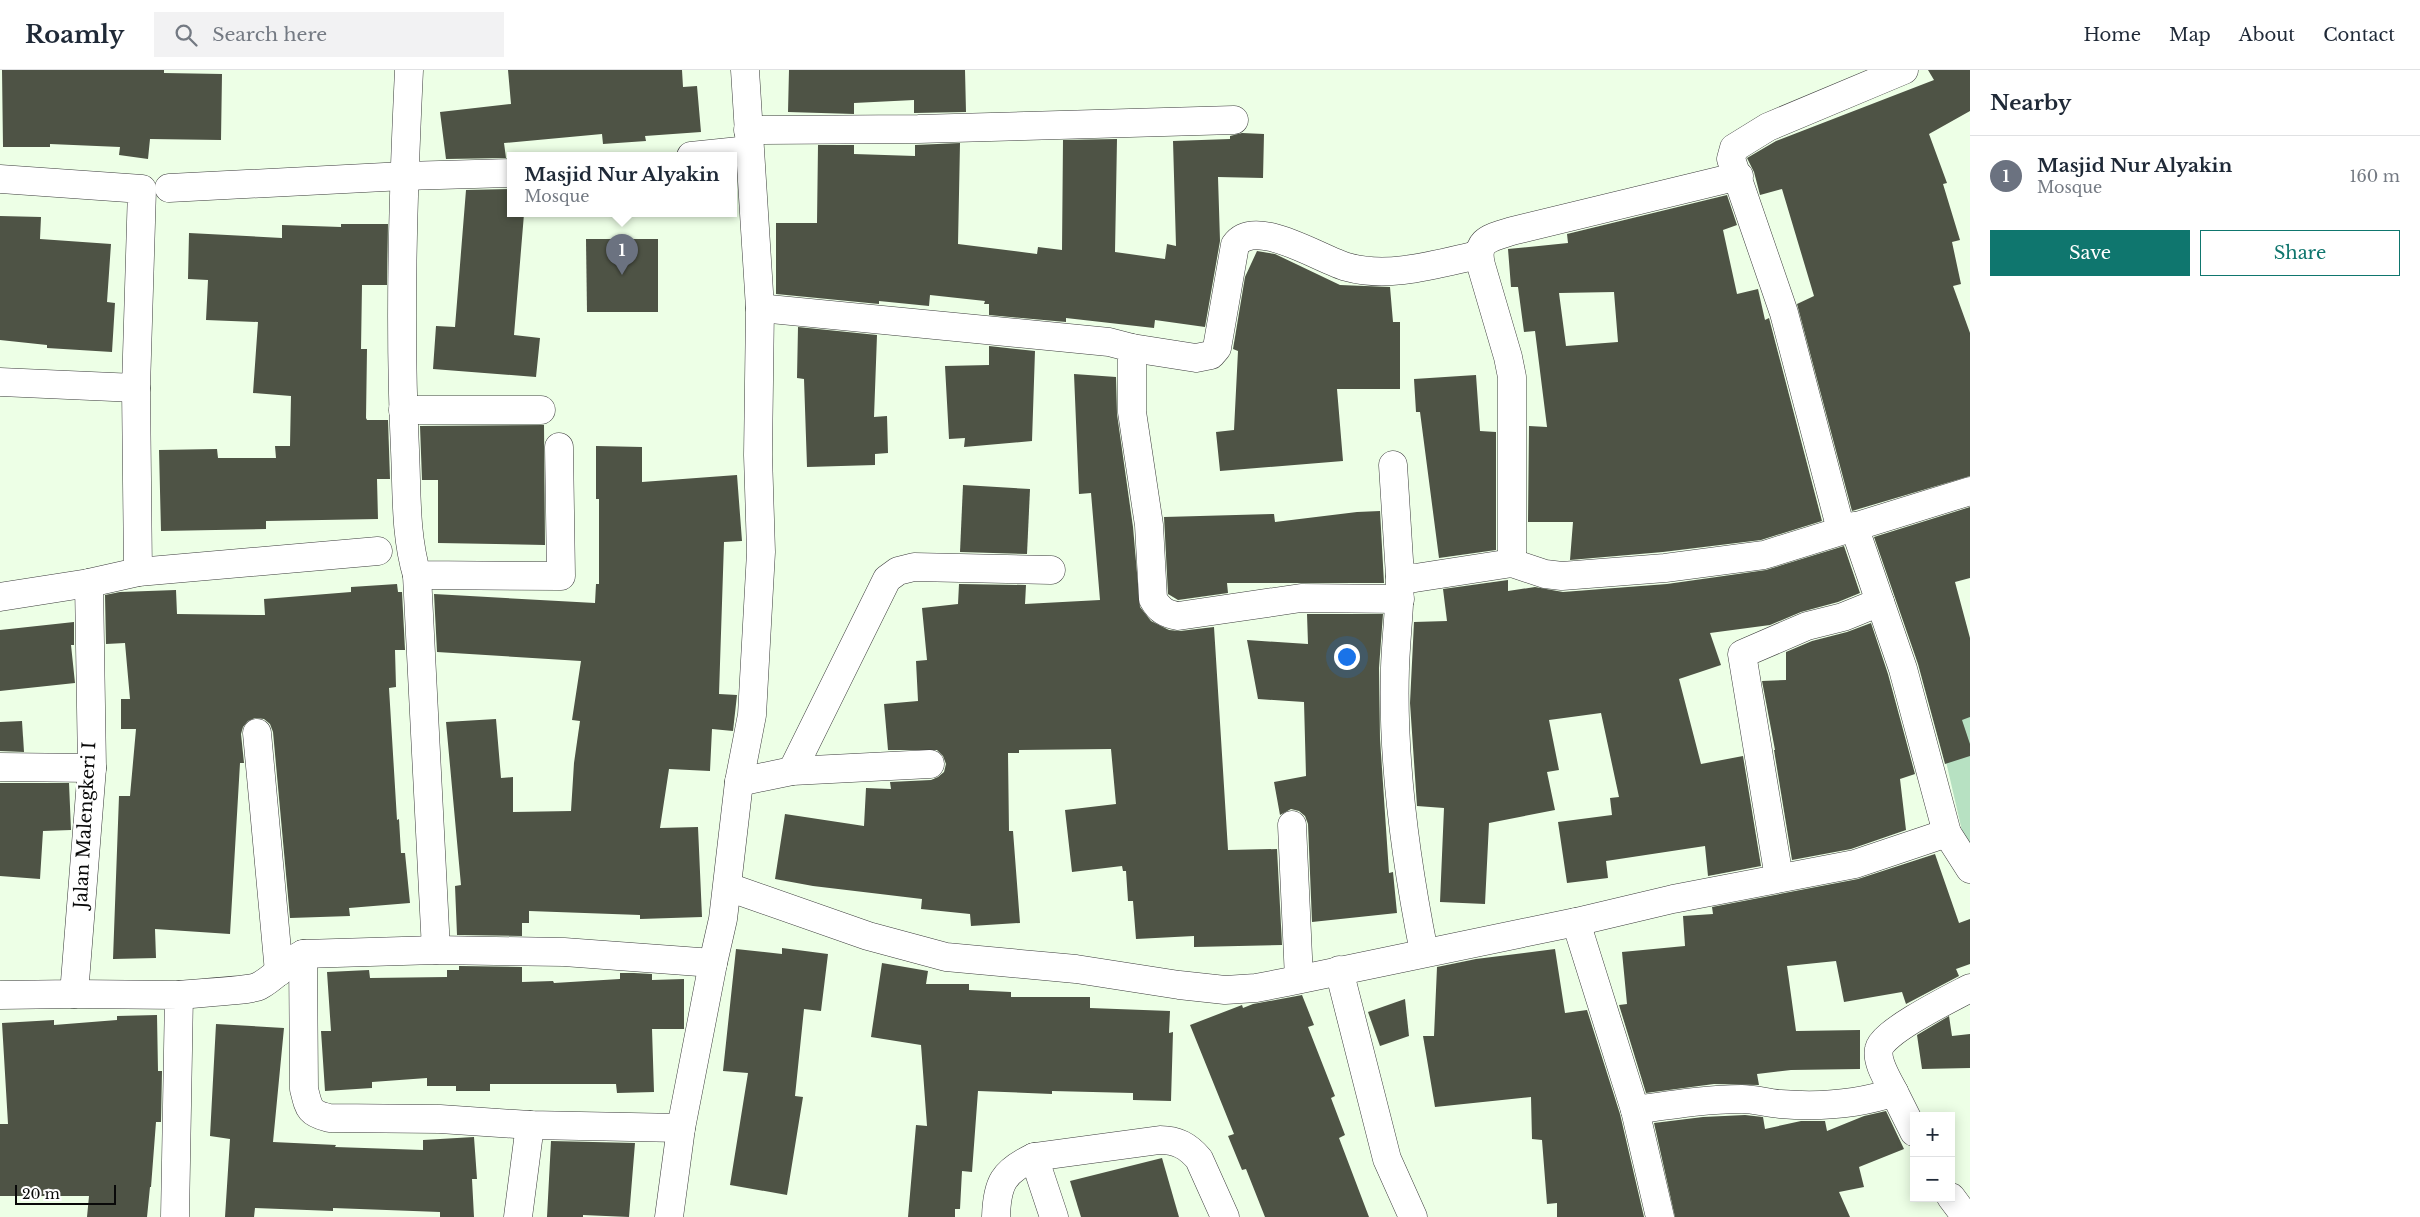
<!DOCTYPE html>
<html lang="en">
<head>
<meta charset="utf-8">
<style>
	:root { --surface:#fff; --page:#f2f2f3; --text:#1f2937; --muted:#747a83; --line:#e0e1e3; --accent:#0f766e }
	body { margin:0; font-family:"Libre Baskerville",serif; background:var(--page); color:var(--text) }
	.controls { position:absolute; right:15px; bottom:15px; display:grid; overflow:hidden; border-radius:0px; box-shadow:0 2px 12px #0003 }
	.controls button { width:45px; height:45px; display:grid; place-items:center; padding:0; border:0; border-bottom:1px solid var(--line); background:var(--surface); color:var(--text); font:25px sans-serif }
	.scale { position:absolute; left:15px; bottom:12px; width:101px; box-sizing:border-box; padding-left:5px; border:2px solid #090909; border-top:0; font-size:14px; line-height:18px; white-space:nowrap; color:#090909; -webkit-text-stroke:4px #fff; paint-order:stroke }
	.you { position:absolute; left:1346px; top:586px; width:18px; height:18px; margin:-12px; border:4px solid #fff; border-radius:50%; background:#1a73e8; box-shadow:0 0 0 8px #1a73e833 }
	.badge { display:grid; place-items:center; width:32px; height:32px; border-radius:50%; background:var(--accent); color:#fff; font-size:16px; font-weight:700 }
	.pin { position:absolute; translate:-50% -41px; filter:drop-shadow(0 1px 2px #0008) }
	.pin::after { content:''; position:absolute; top:26px; width:18px; height:15px; background:inherit; clip-path:polygon(0 0,100% 0,50% 100%) }
	.popup { position:absolute; left:507px; top:82px; width:230px; height:65px; box-sizing:border-box; display:grid; place-content:center; border-radius:0px; background:var(--surface); filter:drop-shadow(0 1px 4px #0005); font-size:16px; white-space:nowrap; color:var(--muted) }
	.popup b { font-size:19px; color:var(--text) }
	.popup::after { content:''; position:absolute; left:50%; top:100%; margin-left:-10px; border:10px solid transparent; border-top-color:var(--surface) }
	.list { margin:0; padding:0; list-style:none }
	h2 { display:flex; justify-content:space-between; align-items:center; height:65px; margin:0; padding:0 20px; font-size:21px }
	h2 small { font-size:16px; font-weight:400; color:var(--muted) }
	.list li { display:grid; grid-template-columns:32px 1fr auto; gap:15px; align-items:center; box-sizing:border-box; height:80px; padding:0 20px; border-top:1px solid var(--line) }
	.list b { display:block; font-size:19px; white-space:nowrap }
	.list p { margin:0; font-size:16px; white-space:nowrap; color:var(--muted) }
	.list em { font-size:16px; font-style:normal; color:var(--muted) }
	.actions { display:flex; gap:10px; padding:15px 20px }
	.actions a { flex:1; padding:11px 0; border:1px solid var(--accent); border-radius:0px; text-align:center; font-size:18px; color:var(--accent) }
	.actions .main { background:var(--accent); color:#fff }
	.icon { flex:none; width:28px; height:28px; fill:none; stroke:currentColor; stroke-width:2; stroke-linecap:round; stroke-linejoin:round }
	.map { position:relative; flex:none; width:1970px; height:1147px; overflow:hidden }
	header { display:flex; align-items:center; gap:30px; box-sizing:border-box; height:70px; padding:0 25px; background:var(--surface); border-bottom:1px solid var(--line) }
	header strong { font-size:24px }
	nav { display:flex; gap:28px; margin-inline-start:auto; font-size:18px }
	.search { width:350px; height:45px; background:var(--page); display:flex; align-items:center; gap:12px; box-sizing:border-box; padding:0 18px; border-radius:0px; color:var(--muted); font-size:19px }
	main { display:flex }
	aside { flex:1; background:var(--surface) }
	.map>svg:first-child { display:block }
	.cemetery { fill:#b7e1c2 }
	.building { fill:#4e5345; fill-rule:evenodd }
	.lines { fill:none; stroke-linecap:round; stroke-linejoin:round }
	.street-casing { stroke:#3c3c3c; stroke-width:29 }
	.street { stroke:#fff; stroke-width:28 }
	.labels { text-anchor:middle; dominant-baseline:central; stroke-width:5; stroke-linejoin:round; paint-order:stroke }
	.street-label { font-size:18px; fill:#090909; stroke:#fff }
</style>
</head>
<body>
<header>
<strong>Roamly</strong>
<div class="search"><svg class="icon" aria-label="search" viewBox="0 0 24 24"><circle cx="10" cy="10" r="6"/><path d="M15 15l6 6"/></svg>Search here</div>
<nav><a>Home</a><a>Map</a><a>About</a><a>Contact</a></nav>
</header>
<main>
<div class="map">
<svg width="1970" height="1147" viewBox="0 0 1970 1147">
	<rect width="100%" height="100%" fill="#edffe6"/>
	<path class="cemetery" d="M1970,645V775L1963,765L1938,657Z"/>
	<g class="building">
		<path d="M2,0H164V3L222,4L221,70L150,69L148,89L119,85L120,77L50,74V77H3Z"/>
		<path d="M508,0H682L683,17L697,16L701,62L645,66L646,71L603,74L602,64L504,73L506,88L446,89L440,42L511,34Z"/>
		<path d="M789,0H965L966,42L914,43V30L854,33V44L788,42Z"/>
		<path d="M1928,0H1970V41L1929,64L1947,113L1943,114L1960,170L1952,172L1961,214L1953,216L1970,263V406L1852,441L1797,234L1814,226L1782,119L1760,125L1754,102L1747,88L1776,71L1934,10Z"/>
		<path d="M1242,63L1264,64L1263,108L1218,107L1220,171L1205,257L1155,250L1154,258L1066,248V252L989,245V234H984L985,231L930,225L929,236L879,231V234L776,224V153H817L818,75H854V84L915,86V75L960,73L958,174L1037,184L1038,177L1062,180L1063,70L1117,69L1115,182L1165,189L1167,174L1176,176L1173,71L1230,69V66Z"/>
		<path d="M510,119L511,144H524L514,265L540,268L536,307L433,299L436,256L455,257L466,120Z"/>
		<path d="M1727,125L1737,155L1723,160L1737,224L1758,219L1765,250L1769,248L1822,451L1761,470L1663,482L1570,490L1573,452H1528L1529,356L1547,357L1535,261L1524,262L1518,217H1511L1508,179L1568,173L1567,164ZM1614,222L1618,272L1566,276L1559,223Z"/>
		<path d="M0,146L41,147L40,169L111,174L107,232L115,233L112,282L47,278V275L0,270Z"/>
		<path d="M341,154H388L387,215H362L361,279H367L366,348L367,350H388L390,409H377L378,449L266,451V459L161,461L159,380L217,379L218,388H276L275,376H290L291,326L253,323L258,252L206,250L208,210L188,209L189,163L282,168V155L341,157Z"/>
		<path d="M586,169H658V242H587Z"/>
		<path d="M1257,181L1275,184L1340,215L1390,217L1393,252H1400V319H1337L1343,391L1220,401L1216,362L1234,360L1238,281L1233,279L1245,207Z"/>
		<path d="M798,257L877,265L874,347L887,346L888,383L875,384V395L807,397L804,309L797,308Z"/>
		<path d="M989,276L1035,281L1032,371L964,377L965,368L949,369L945,296L989,295Z"/>
		<path d="M1074,304L1116,307L1117,344L1133,457L1140,537L1151,551L1169,560L1180,561L1214,557L1228,780L1277,779L1282,875L1194,877V866L1136,869L1133,831H1128L1126,801H1123L1122,796L1072,802L1065,740L1116,734L1111,679L1019,680V683H1008L1009,761H1013L1020,853L971,856L970,844L921,839L922,829L813,816L775,809L785,744L864,756L866,718L891,719L890,712L931,710L938,707L944,702L946,694L943,686L937,680H888L884,634L918,631L916,591L927,590L922,538L958,534L959,514L1026,515L1025,534L1100,530L1091,423L1079,424Z"/>
		<path d="M1476,305L1480,361L1496,362V480L1439,488L1420,342H1416L1414,309Z"/>
		<path d="M544,355L545,475L438,473V410H422L420,356Z"/>
		<path d="M596,376L642,377V412L737,405L742,471L724,472L719,624L737,625L733,661L712,659L710,701L669,699L660,758L698,757L702,847L640,849V845L529,841V853H522V866L457,865L455,816L461,815L446,652L496,649L501,708L513,707V742L571,741L574,693L580,651L572,650L581,591L437,582L434,524L595,533L596,514H599V429H596Z"/>
		<path d="M963,415L1030,419L1027,484L960,482Z"/>
		<path d="M1970,437V508L1955,512L1970,568V647L1962,650L1970,674V686L1945,694L1918,594L1874,467Z"/>
		<path d="M1380,441L1384,513H1227L1228,523L1178,530L1168,524L1164,447L1274,444L1275,452L1357,442Z"/>
		<path d="M1844,476L1860,523L1838,532L1801,542L1770,555L1710,563L1721,595L1679,609L1701,694L1743,686L1761,796L1708,806L1705,776L1606,791L1608,808L1567,813L1558,752L1612,745L1610,728L1619,727L1601,643L1549,650L1559,700L1547,702L1555,740L1489,753L1485,834L1440,832L1444,738L1417,736L1410,633L1414,552L1447,551L1443,519L1508,510V521L1535,517L1563,522L1667,514L1766,500Z"/>
		<path d="M397,514L398,522H402L405,580H395L396,617L389,618L397,750L399,749L401,783H405L410,833L349,838L350,846L290,848L273,662L270,654L264,649L255,648L248,651L243,657L241,664L244,693H240L230,864L155,859L156,888L113,889L119,726H130L136,659H121V629H130L125,573L106,574L105,525L120,522L176,520L177,544L265,545L264,529L351,522V517Z"/>
		<path d="M1307,544H1383L1379,598L1380,669L1389,803L1393,802L1397,843L1312,852L1308,754L1305,746L1299,741L1291,739L1280,745L1274,712L1306,706L1304,632L1258,629L1247,570L1308,574Z"/>
		<path d="M74,552V575H71L75,613L0,621V560Z"/>
		<path d="M1871,553L1888,604L1915,704L1900,709L1906,760L1851,779L1792,790L1774,680H1775L1762,611L1786,610V582L1812,571L1847,562Z"/>
		<path d="M22,651L24,682L0,681V652Z"/>
		<path d="M0,713H69L71,760L43,761L40,809L0,806Z"/>
		<path d="M1935,784L1959,853L1970,849V894L1956,899L1959,906L1906,934L1902,922L1844,932L1836,891L1787,896L1796,961L1860,960V999L1791,1000L1757,1004L1759,1015L1714,1014L1646,1023L1619,935L1627,934L1622,882L1685,876L1683,846L1713,844L1712,837L1858,809Z"/>
		<path d="M782,878L828,884L821,941L804,939L795,1026L803,1027L787,1125L730,1115L748,1003L723,1001L736,879L782,884Z"/>
		<path d="M1555,879L1565,943L1587,940L1620,1044L1644,1147H1557V1133L1547,1134L1542,1070L1532,1069L1531,1027L1435,1037L1423,966H1434L1437,897L1476,889Z"/>
		<path d="M882,893L928,901L926,914H969V920L1011,922V927H1090V938L1170,941L1169,963L1173,962L1171,1031L1133,1030V1023L1052,1021V1024L978,1021L972,1102L962,1101L960,1139H955V1147H908L916,1055L927,1056L921,975L871,967Z"/>
		<path d="M459,896L522,897V912L553,911L554,913L620,909V903H634L652,904V910L684,909V959H652L654,1022L617,1023L616,1014H490V1021H456V1016H427V1008L372,1012V1018L325,1021L321,961H331L327,902L369,900L370,908L447,907V900H459Z"/>
		<path d="M1302,925L1314,955L1308,957L1335,1026L1331,1028L1345,1065L1339,1068L1369,1147H1265L1246,1099L1242,1100L1228,1066L1234,1064L1190,955L1242,935L1243,938L1253,934Z"/>
		<path d="M1405,929L1409,966L1380,976L1368,942Z"/>
		<path d="M157,945L158,1001H162L161,1052H156L151,1117H150L147,1147H87L89,1126H0V1054H8L2,953L54,950V955L117,950V946Z"/>
		<path d="M1949,946L1952,966L1970,964V998L1922,999L1917,965Z"/>
		<path d="M216,954L284,958L273,1072L336,1075L335,1077L423,1080V1070L474,1067L477,1109H472L474,1147H440V1142L333,1138V1141L255,1138L254,1147H225L230,1069L210,1066Z"/>
		<path d="M1886,1041L1904,1079L1859,1097L1864,1117L1839,1122L1850,1147H1675L1654,1053L1703,1047L1745,1045L1763,1047L1765,1059L1801,1051H1825L1827,1061L1864,1046Z"/>
		<path d="M551,1071L635,1073L629,1147L583,1145V1147H547Z"/>
		<path d="M1162,1088L1179,1147H1081L1070,1111Z"/>
	</g>
	<g class="lines">
		<g class="street-casing">
			<g id="street">
				<path d="M409,0C403,126 399,254 405,380C407,422 405,465 417,505L561,506L559,377"/>
				<path d="M748,60L918,59L1234,50"/>
				<path d="M691,86L749,80"/>
				<path d="M0,109L142,119L136,318L138,502"/>
				<path d="M169,118L404,106L511,103"/>
				<path d="M760,238L1109,272L1132,278V342L1149,455L1153,529C1159,540 1166,544 1178,546L1301,528L1400,529"/>
				<path d="M1132,278L1196,288L1211,285L1217,278L1235,175C1255,146 1321,190 1347,197C1389,209 1437,194 1478,185"/>
				<path d="M0,312L136,318"/>
				<path d="M403,340H541"/>
				<path d="M1393,395L1400,506"/>
				<path d="M1854,456L1903,599L1947,763L1970,799"/>
				<path d="M1841,460L1784,243L1731,89L1734,78L1768,57L1904,0"/>
				<path d="M1512,493V307L1508,287L1481,195C1475,169 1491,168 1512,161L1739,106"/>
				<path d="M417,505L436,880"/>
				<path d="M0,527L89,513L138,502L378,481"/>
				<path d="M257,663L279,902"/>
				<path d="M0,697L92,698"/>
				<path d="M792,701L887,509L898,501L914,497L1051,500"/>
				<path d="M739,712L792,701L930,694"/>
				<path d="M1292,755L1299,909"/>
				<path d="M1779,808L1742,584L1807,556L1843,547L1880,532"/>
				<path d="M728,817L868,866L946,887L1076,899L1179,915L1225,920L1256,918L1287,912L1576,852L1673,829L1855,794L1947,763"/>
				<path d="M1576,852L1635,1040C1670,1035 1706,1029 1742,1029C1754,1029 1767,1033 1780,1034C1819,1037 1857,1035 1894,1022C1888,1010 1876,992 1879,979C1882,962 1953,927 1970,918"/>
				<path d="M1424,882C1406,792 1392,690 1395,598C1396,567 1400,537 1400,506L1415,508L1512,493L1545,504L1562,506L1665,498L1764,485L1970,421"/>
				<path d="M303,884L304,1019C309,1039 309,1043 329,1048L440,1049L530,1055L681,1058"/>
				<path d="M1339,900L1387,1089L1413,1147"/>
				<path d="M74,924L179,925L175,1147"/>
				<path d="M0,925L74,924L92,698L89,513"/>
				<path d="M179,925C193,923 250,921 259,916C276,907 286,892 303,884L436,880L564,882L713,893"/>
				<path d="M1894,1022L1914,1062"/>
				<path d="M1635,1040L1660,1147"/>
				<path d="M1034,1087L1054,1147"/>
				<path d="M1951,1127L1966,1147"/>
				<path d="M518,1147L530,1055"/>
				<path d="M669,1147L681,1058L713,893L723,849L739,712L752,645L761,482L758,385L760,238L745,0"/>
				<path d="M996,1147C997,1113 1003,1102 1034,1087L1160,1070C1177,1070 1188,1076 1199,1089L1225,1147"/>
			</g>
		</g>
		<use href="#street" class="street"/>
	</g>
	<g class="labels">
		<g class="street-label">
			<text transform="translate(85 755) rotate(-87)">Jalan Malengkeri I</text>
		</g>
	</g>
</svg>
<div class="controls">
<button>+</button>
<button>−</button>
</div>
<div class="scale">20 m</div>
<div class="you"></div>
<div class="pin badge" style="left:622px;top:205px;background:#6b7280">1</div>
<div class="popup"><b>Masjid Nur Alyakin</b>Mosque</div>
</div>
<aside>
<h2>Nearby<small></small></h2>
<ul class="list">
<li><span class="badge" style="background:#6b7280">1</span><div><b>Masjid Nur Alyakin</b><p>Mosque</p></div><em>160 m</em></li>
</ul>
<div class="actions"><a class="main">Save</a><a>Share</a></div>
</aside>
</main>
</body>
</html>
